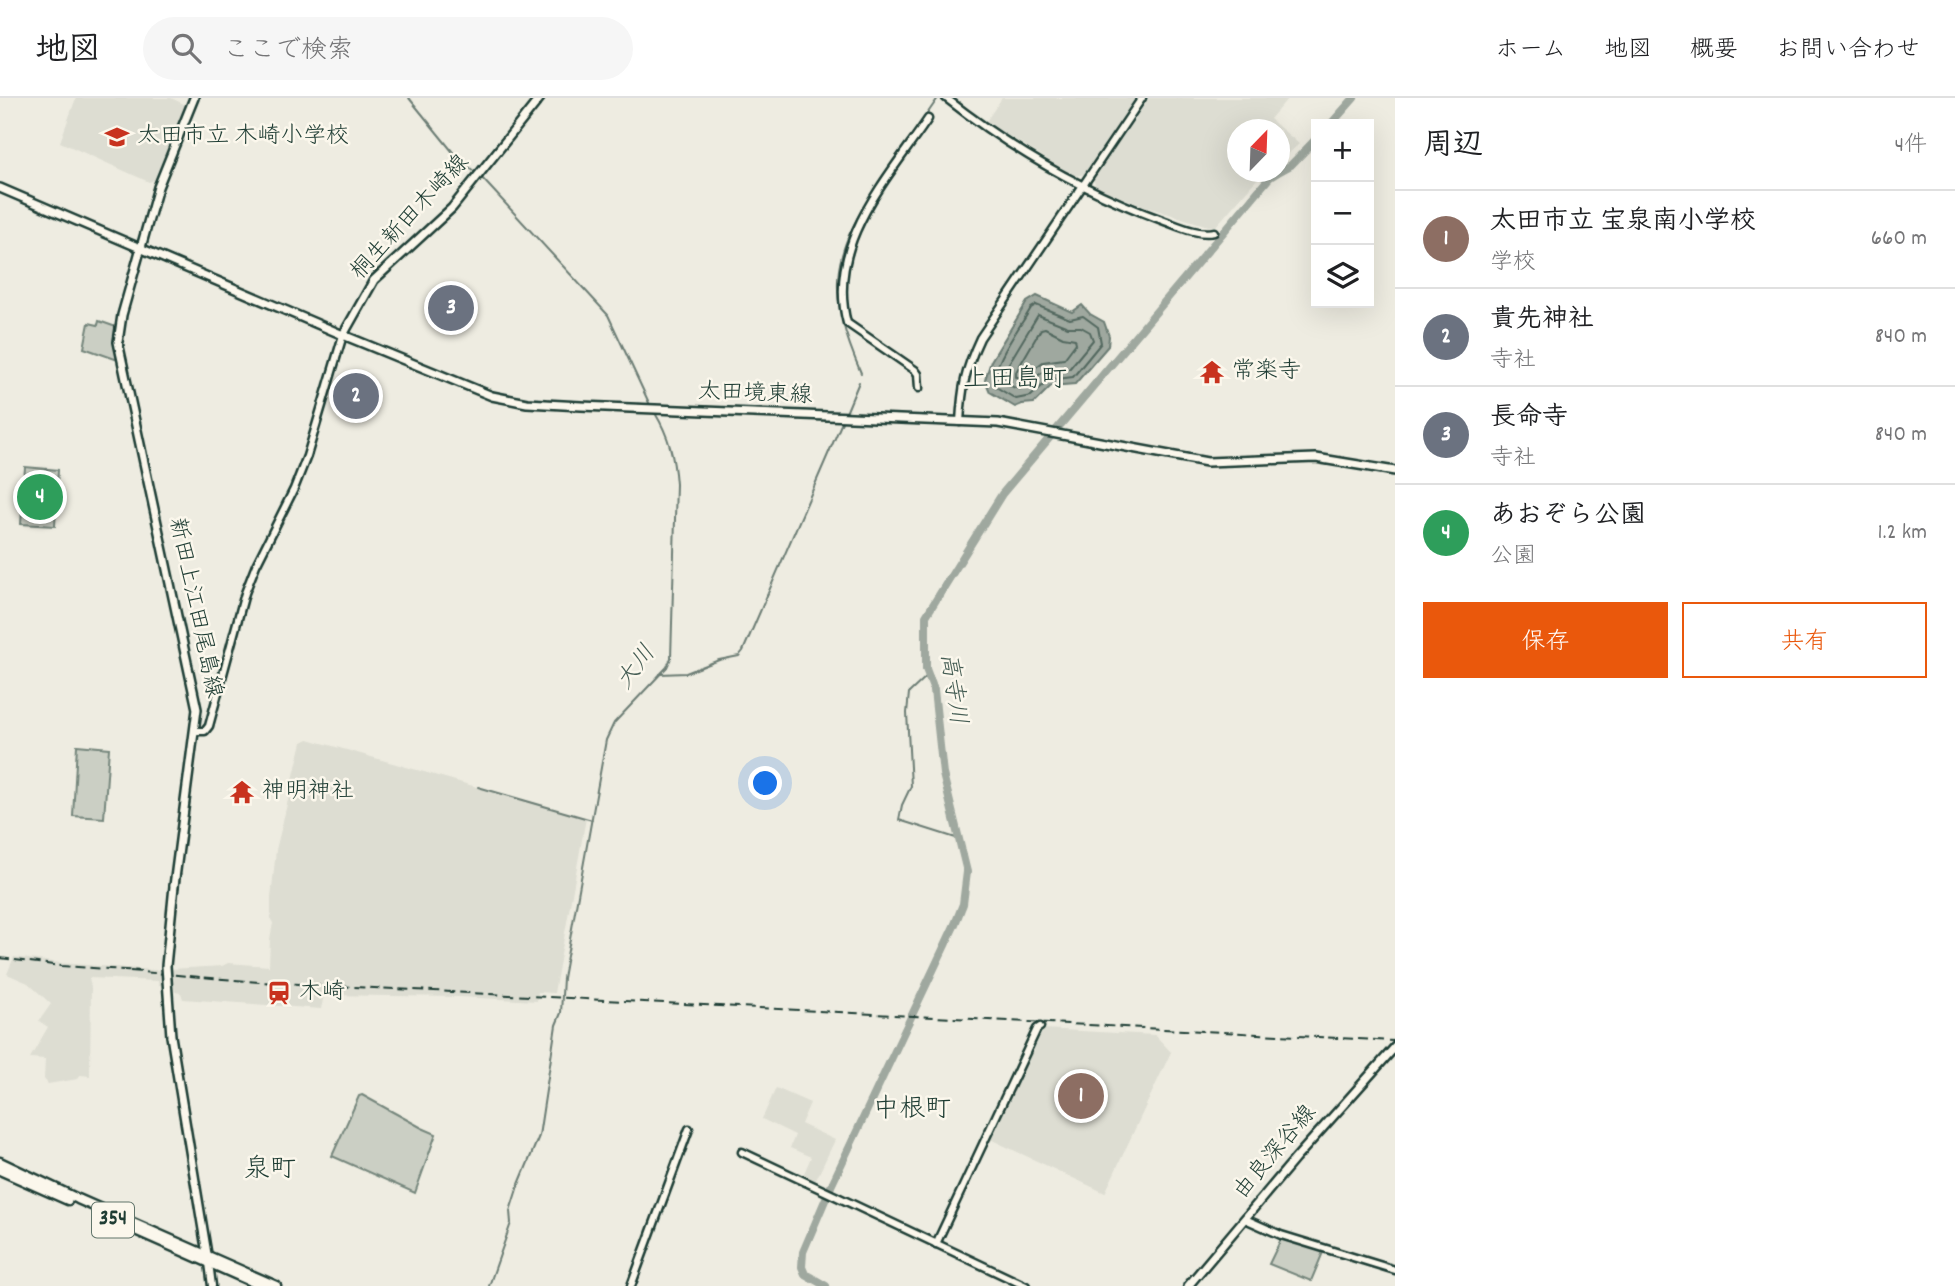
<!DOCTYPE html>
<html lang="ja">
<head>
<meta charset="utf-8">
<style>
	:root { --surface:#fff; --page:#f6f6f6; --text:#202124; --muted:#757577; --line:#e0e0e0; --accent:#ea580c }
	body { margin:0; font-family:Dekko,"Klee One",sans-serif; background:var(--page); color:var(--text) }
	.controls { position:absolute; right:21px; top:21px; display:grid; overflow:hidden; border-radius:0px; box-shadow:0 7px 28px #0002 }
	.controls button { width:63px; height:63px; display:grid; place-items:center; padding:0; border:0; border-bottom:2px solid var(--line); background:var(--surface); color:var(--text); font:35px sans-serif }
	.compass { position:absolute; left:1227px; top:21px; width:63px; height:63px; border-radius:50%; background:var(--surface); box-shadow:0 7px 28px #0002; rotate:23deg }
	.you { position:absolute; left:766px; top:686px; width:24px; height:24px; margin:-18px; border:5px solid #fff; border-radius:50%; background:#1a73e8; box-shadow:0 0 0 10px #1a73e833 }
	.badge { display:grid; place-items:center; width:46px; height:46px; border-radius:50%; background:var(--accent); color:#fff; font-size:23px; font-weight:700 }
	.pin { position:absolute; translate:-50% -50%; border:4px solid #fff; box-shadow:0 2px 7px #0006 }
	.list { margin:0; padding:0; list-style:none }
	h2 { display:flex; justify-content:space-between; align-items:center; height:91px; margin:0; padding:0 28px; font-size:30px }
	h2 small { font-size:23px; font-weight:400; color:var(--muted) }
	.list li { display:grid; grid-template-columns:46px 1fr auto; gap:21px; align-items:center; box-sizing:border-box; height:98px; padding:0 28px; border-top:2px solid var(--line) }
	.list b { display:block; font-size:26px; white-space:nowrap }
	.list p { margin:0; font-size:23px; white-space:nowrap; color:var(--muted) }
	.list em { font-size:23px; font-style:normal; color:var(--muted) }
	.actions { display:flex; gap:14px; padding:21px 28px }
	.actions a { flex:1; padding:16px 0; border:2px solid var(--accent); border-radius:0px; text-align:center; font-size:24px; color:var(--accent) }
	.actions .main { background:var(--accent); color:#fff }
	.icon { flex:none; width:38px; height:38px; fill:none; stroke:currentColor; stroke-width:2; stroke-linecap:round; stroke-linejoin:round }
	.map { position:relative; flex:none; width:1395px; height:1188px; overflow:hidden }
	header { display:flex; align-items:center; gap:42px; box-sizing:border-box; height:98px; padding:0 35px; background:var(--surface); border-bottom:2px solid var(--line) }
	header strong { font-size:33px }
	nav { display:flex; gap:38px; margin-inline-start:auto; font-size:24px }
	.search { width:490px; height:63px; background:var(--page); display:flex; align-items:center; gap:18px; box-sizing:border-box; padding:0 24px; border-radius:38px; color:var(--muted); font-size:26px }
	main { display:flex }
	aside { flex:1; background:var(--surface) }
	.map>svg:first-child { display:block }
	.built { fill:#ddddd2 }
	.green { fill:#cbcfc4; stroke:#75867c; stroke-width:2 }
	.water { fill:#9fa89f; stroke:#6c7d74; stroke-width:2 }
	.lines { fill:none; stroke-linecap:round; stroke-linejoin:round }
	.shore { stroke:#52685f; stroke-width:2 }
	.stream { stroke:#6c7d74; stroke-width:2 }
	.river { stroke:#9fa89f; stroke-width:8 }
	.tertiary-casing { stroke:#1f3d34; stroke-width:11 }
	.secondary-casing { stroke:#1f3d34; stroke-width:12 }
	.trunk-casing { stroke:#1f3d34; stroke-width:13 }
	.tertiary { stroke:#fbf7ec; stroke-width:6 }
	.secondary { stroke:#fbf7ec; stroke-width:7 }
	.trunk { stroke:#fbf7ec; stroke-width:8 }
	.rail { stroke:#1f3d34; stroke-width:2; stroke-dasharray:10 5; stroke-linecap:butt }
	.secondary-bridge-casing { stroke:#1f3d34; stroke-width:12; stroke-linecap:butt }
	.secondary-bridge { stroke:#fbf7ec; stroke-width:7 }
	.labels { text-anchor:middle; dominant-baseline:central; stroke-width:5; stroke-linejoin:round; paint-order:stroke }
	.shield { fill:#fbf7ec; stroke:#61756b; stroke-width:2 }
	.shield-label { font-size:21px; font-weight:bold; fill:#1f3d34 }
	.poi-label { font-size:23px; fill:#1f3d34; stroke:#fbf7ec; text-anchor:start }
	.street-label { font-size:23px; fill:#1f3d34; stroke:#fbf7ec }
	.water-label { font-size:24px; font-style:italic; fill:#455d54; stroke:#fbf7ec }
	.quarter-label { font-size:26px; fill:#1f3d34; stroke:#fbf7ec }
</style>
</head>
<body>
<header>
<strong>地図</strong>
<div class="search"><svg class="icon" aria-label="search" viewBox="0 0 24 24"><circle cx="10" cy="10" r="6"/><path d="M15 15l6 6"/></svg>ここで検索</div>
<nav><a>ホーム</a><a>地図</a><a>概要</a><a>お問い合わせ</a></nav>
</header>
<main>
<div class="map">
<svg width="1395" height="1188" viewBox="0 0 1395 1188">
	<rect width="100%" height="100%" fill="#eeece1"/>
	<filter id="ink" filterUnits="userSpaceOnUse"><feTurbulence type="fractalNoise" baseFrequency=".0143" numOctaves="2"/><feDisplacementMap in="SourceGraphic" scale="14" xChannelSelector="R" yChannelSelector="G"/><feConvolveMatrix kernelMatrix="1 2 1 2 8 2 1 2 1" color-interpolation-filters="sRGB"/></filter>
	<g filter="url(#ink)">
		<g class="built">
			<path d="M76,0H171L186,7L154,82L149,84L60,44Z"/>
			<path d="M1002,0H1136L1085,76L1074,78L988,25L987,22Z"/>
			<path d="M1149,0H1288L1270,21L1299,46L1280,63V32H1238V74H1263L1216,128H1208L1143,108L1096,89L1093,81Z"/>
			<path d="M308,641L586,720L554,895L538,894L537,903L460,899L324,897L321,911L183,901L181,895L175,894L174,887H159L158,883L89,880L91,889L90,978L80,977L78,981L48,986L44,981L45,961L30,960L48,929L39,923L51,906L28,885L7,876L14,859L61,865L154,872L222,868L228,865L269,868L270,841L273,825L271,822V800L276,752L302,644Z"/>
			<path d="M1043,931L1155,937L1171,954L1105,1095L990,1041Z"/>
			<path d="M776,990L810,1005L801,1026L835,1042L814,1086L802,1080L811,1059L790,1050L795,1037L762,1021Z"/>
		</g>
		<g class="green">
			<path d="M99,223L116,229V249L118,262L84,250L89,225L98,227Z"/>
			<path d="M25,369L58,372L55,428L21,426Z"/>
			<path d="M77,647L109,650L104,720L73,718Z"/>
			<path d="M362,997L422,1030L436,1036L415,1095L332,1058L359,998Z"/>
			<path d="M1282,1139L1324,1152L1311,1183L1269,1166Z"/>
		</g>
		<path class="water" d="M1037,198L1072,214L1082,207L1090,216L1104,224L1109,238L1108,248L1075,286L1051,288L1034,305L1022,306L1015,309L990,294L985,282L991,263L1027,204Z"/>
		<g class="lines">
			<g class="shore">
				<path d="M1036,207L1070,221L1083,218L1098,229L1101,245L1073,279L1049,282L1031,298L1016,301L996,289C988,270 1021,228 1031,210Z"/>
				<path d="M1038,217L1068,229H1081L1090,234L1093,242L1069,271C1062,272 1053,271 1046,273C1026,280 1029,302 1003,283L1006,270Z"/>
				<path d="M1045,230L1063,239L1075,241L1076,245L1064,261L1043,264L1023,279H1016V274L1041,231Z"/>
			</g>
			<g class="stream">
				<path d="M409,0L456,58L476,75"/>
				<path d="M899,57L938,0"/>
				<path d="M480,78L608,217L650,307"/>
				<path d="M861,275C828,198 828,160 876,90"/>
				<path d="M846,315L859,284"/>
				<path d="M660,576L686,575L719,562L739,558L743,553L842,324"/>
				<path d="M928,577L909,595L907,615L911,688L902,707L899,722L959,741"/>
				<path d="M478,689L592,722"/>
				<path d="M489,1188L511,1125L510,1113L517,1091L539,1038L556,927L561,915L563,880L606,642L614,625L667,569L671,560L676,386C674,359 669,338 655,315"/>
			</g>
			<g class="river">
				<path d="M1331,26L1354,0"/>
				<path d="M1280,73L1291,67L1316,41"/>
				<path d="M826,1188L805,1176L802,1169L803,1154L832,1086L955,826L963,806L967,774L943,676L934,592L926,571V518L1002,396L1270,79L1278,74"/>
			</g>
			<g class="tertiary-casing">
				<g id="tertiary">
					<path d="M946,0C1012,52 1083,93 1162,122C1176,127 1199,138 1214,134"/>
					<path d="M919,290L918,276L915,272L847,225C826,146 887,82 928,21"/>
					<path d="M960,324C962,289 965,272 980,240L1142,0"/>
					<path d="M195,633H205L209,628L245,495L256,467L294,391L307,358L343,237"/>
					<path d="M742,1054L1026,1188"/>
					<path d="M1245,1121L1281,1137L1395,1172"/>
					<path d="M936,1146L1037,931L1040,929"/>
					<path d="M209,1165L212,1188"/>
					<path d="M631,1188L689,1031"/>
				</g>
			</g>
			<g class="secondary-casing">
				<g id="secondary">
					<path d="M0,90L343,237L492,298L527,305L581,308L998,325L1207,364L1316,360L1395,373"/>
					<path d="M343,237L374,182L452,110L540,0"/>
					<path d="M174,788L197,611L118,244L122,217L158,89L194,0"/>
					<path d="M171,938L208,1162"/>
					<path d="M1188,1188L1295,1061L1395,949"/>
				</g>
			</g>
			<g class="trunk-casing">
				<g id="trunk">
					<path d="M0,1064L78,1101L276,1188"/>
					<path d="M0,1072L68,1102"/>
					<path d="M115,1123L262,1188"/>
				</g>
			</g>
			<use href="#tertiary" class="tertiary"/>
			<use href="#secondary" class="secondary"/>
			<use href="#trunk" class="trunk"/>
			<g class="rail">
				<path d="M0,860L61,868L141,873"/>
				<path d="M130,873L259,884L1395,943"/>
			</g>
			<g class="secondary-bridge-casing">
				<path id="secondary-bridge" d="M171,938L166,868L174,788"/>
			</g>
			<use href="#secondary-bridge" class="secondary-bridge"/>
		</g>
	</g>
	<defs>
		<g id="school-bare" transform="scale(1.89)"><path d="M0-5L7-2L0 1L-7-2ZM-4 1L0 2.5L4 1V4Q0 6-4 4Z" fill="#c8321e" stroke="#fbf7ec" stroke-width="2.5" paint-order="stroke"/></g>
		<g id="temple-bare" transform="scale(1.89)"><path d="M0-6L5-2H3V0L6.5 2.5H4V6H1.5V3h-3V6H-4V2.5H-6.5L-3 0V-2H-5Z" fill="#c8321e" stroke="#fbf7ec" stroke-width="2.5" paint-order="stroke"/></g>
		<g id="station-bare" transform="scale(1.89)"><path d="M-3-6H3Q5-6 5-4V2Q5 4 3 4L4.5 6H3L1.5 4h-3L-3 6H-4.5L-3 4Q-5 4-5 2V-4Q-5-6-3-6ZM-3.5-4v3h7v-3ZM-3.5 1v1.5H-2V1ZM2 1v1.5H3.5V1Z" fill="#c8321e" stroke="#fbf7ec" stroke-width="2.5" paint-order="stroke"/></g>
	</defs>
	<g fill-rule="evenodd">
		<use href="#school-bare" x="117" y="39"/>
		<use href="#temple-bare" x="1212" y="274"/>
		<use href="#temple-bare" x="242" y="694"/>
		<use href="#station-bare" x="279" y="895"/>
	</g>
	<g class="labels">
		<rect class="shield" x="92" y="1104.5" width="42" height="35" rx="5"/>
		<g class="shield-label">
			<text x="113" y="1122">354</text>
		</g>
		<g class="poi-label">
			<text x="137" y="39">太田市立 木崎小学校</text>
			<text x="1232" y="274">常楽寺</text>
			<text x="262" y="694">神明神社</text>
			<text x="299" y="895">木崎</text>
		</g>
		<g class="street-label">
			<text transform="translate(411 120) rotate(-47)">桐生新田木崎線</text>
			<text transform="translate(755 297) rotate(2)">太田境東線</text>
			<text transform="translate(194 510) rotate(78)">新田上江田尾島線</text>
			<text transform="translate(1276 1055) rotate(-50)">由良深谷線</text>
		</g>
		<g class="water-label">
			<text transform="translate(637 570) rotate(-53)">大川</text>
			<text transform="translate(952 591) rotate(82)">高寺川</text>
		</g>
		<g class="quarter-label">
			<text x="1015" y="282">上田島町</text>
			<text x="912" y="1012">中根町</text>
			<text x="270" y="1072">泉町</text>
		</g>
	</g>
</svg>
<div class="controls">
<button>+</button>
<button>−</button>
<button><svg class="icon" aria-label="layers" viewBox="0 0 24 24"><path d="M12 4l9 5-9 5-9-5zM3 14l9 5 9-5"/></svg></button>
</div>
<svg class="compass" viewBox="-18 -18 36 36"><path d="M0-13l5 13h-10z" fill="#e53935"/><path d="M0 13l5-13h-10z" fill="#757577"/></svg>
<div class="you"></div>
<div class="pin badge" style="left:1081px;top:998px;background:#8d6e63">1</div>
<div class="pin badge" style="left:356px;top:298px;background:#6b7280">2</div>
<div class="pin badge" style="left:451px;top:210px;background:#6b7280">3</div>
<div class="pin badge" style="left:40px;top:399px;background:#2e9e5b">4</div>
</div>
<aside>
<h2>周辺<small>4件</small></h2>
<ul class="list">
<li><span class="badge" style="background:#8d6e63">1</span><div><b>太田市立 宝泉南小学校</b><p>学校</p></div><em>660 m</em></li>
<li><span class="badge" style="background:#6b7280">2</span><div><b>貴先神社</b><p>寺社</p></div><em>840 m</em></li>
<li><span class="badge" style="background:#6b7280">3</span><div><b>長命寺</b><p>寺社</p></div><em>840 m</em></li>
<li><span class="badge" style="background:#2e9e5b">4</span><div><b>あおぞら公園</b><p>公園</p></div><em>1.2 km</em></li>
</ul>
<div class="actions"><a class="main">保存</a><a>共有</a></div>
</aside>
</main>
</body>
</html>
